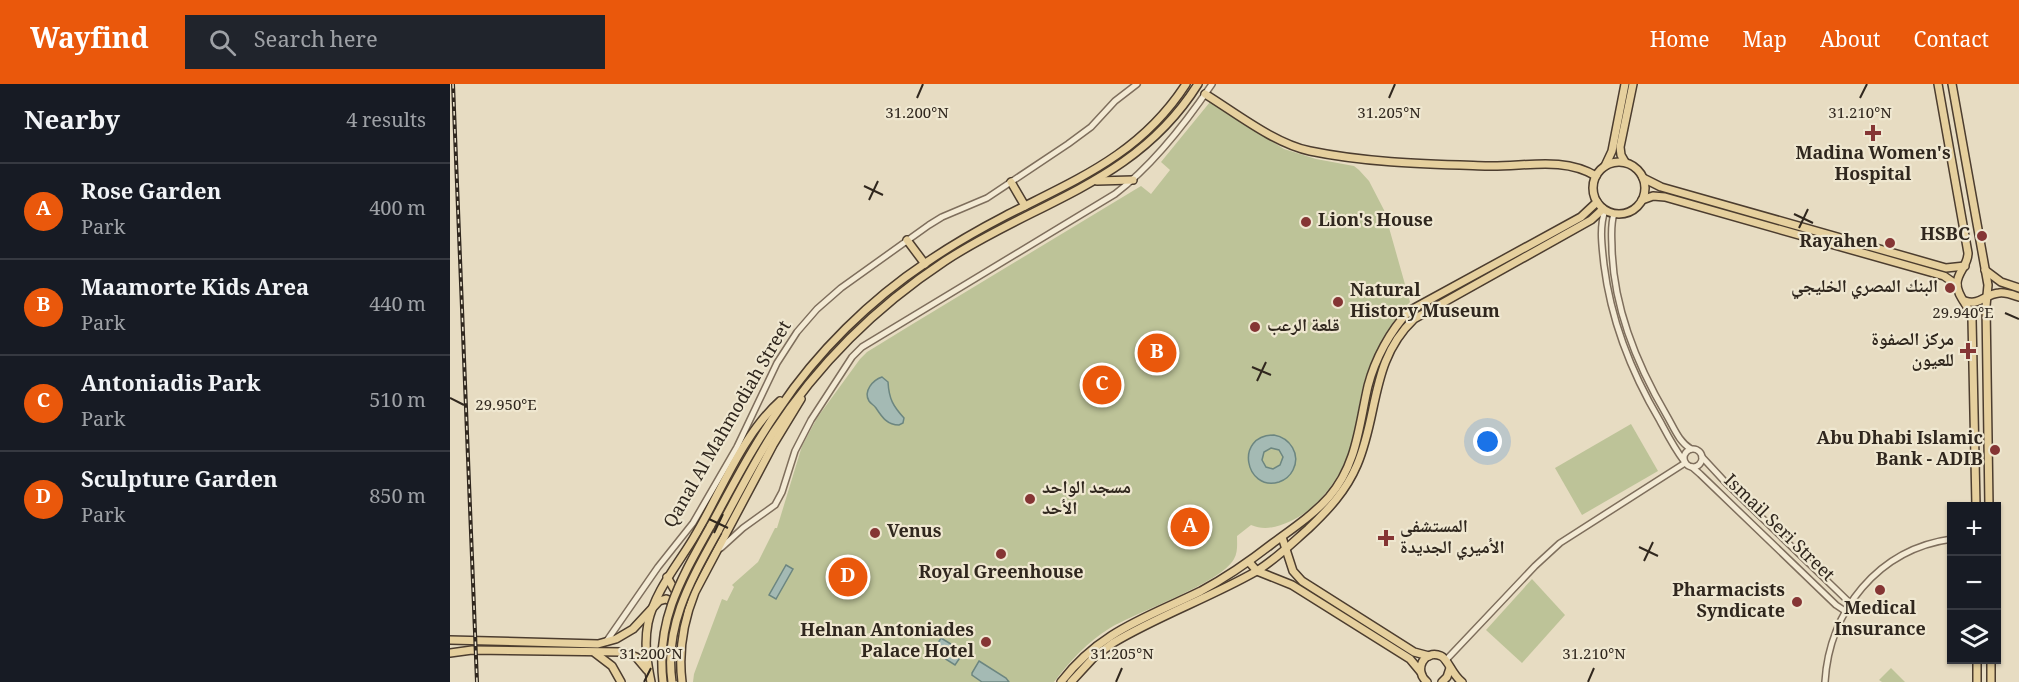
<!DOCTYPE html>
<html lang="en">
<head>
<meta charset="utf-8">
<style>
	:root { --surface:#171b24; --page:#20242c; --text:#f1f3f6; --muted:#9ea1a6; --line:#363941; --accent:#ea580c }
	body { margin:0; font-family:Georgia,"Noto Naskh Arabic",serif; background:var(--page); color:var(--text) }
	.controls { position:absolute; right:18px; bottom:18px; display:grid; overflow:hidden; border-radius:0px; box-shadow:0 2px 4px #0004 }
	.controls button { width:54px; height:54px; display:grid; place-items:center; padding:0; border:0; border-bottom:2px solid var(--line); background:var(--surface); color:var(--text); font:30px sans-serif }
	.you { position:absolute; left:1038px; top:358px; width:21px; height:21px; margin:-15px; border:4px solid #fff; border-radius:50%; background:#1a73e8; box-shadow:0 0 0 9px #1a73e833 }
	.badge { display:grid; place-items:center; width:39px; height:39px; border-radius:50%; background:var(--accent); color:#fff; font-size:20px; font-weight:700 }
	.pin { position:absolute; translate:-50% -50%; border:3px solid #fff; box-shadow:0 2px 6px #0006 }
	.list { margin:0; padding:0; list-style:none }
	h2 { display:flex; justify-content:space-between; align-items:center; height:78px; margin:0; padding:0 24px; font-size:26px }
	h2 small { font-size:20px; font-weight:400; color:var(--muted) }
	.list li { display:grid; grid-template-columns:39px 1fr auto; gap:18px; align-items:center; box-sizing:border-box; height:96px; padding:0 24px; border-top:2px solid var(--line) }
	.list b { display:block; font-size:22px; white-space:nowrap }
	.list p { margin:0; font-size:20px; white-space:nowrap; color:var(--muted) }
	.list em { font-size:20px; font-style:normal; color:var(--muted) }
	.icon { flex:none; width:33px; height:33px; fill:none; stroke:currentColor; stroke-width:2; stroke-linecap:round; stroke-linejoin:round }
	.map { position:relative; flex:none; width:1569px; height:598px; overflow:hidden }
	header { display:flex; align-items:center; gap:36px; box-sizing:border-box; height:84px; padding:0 30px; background:var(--accent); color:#fff }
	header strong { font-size:28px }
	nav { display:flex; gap:33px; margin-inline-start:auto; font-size:21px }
	.search { width:420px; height:54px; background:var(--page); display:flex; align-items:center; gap:15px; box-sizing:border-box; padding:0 21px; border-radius:0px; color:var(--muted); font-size:22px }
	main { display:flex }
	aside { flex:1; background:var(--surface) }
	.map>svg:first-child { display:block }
	.green { fill:#bdc398 }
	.water { fill:#a4bab4; stroke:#6c8680; stroke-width:1.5; fill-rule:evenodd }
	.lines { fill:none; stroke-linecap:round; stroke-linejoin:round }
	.minor-casing { stroke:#7e6e5c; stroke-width:8 }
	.major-casing { stroke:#4c3d2f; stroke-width:10 }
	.minor { stroke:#f3ead4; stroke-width:5 }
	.major { stroke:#e6d09e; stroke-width:7 }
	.rail-casing { stroke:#30271e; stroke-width:4 }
	.rail { stroke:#efe7d0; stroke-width:1.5; stroke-dasharray:4.5; stroke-linecap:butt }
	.major-bridge-casing { stroke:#4c3d2f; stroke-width:10; stroke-linecap:butt }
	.major-bridge { stroke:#e6d09e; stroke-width:7 }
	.ticks { fill:none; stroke:#30271e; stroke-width:2 }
	.poi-dot { fill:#853534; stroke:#efe7d0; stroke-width:2 }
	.labels { text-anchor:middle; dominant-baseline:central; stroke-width:4.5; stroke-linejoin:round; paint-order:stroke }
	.poi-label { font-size:18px; font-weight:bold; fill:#30271e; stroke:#efe7d0; text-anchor:end }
	.street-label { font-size:18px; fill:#30271e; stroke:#efe7d0 }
	.ticks-label { font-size:15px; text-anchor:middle; fill:#30271e; stroke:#efe7d0; stroke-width:4.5; stroke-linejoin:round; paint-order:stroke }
</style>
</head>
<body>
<header>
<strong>Wayfind</strong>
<div class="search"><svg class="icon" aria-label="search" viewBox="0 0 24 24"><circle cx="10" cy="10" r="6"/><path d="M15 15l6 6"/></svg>Search here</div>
<nav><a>Home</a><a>Map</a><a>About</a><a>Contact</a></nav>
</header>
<main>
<aside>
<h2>Nearby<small>4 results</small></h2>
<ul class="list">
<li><span class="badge">A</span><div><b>Rose Garden</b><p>Park</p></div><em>400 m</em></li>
<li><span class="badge">B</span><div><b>Maamorte Kids Area</b><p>Park</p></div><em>440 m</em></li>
<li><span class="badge">C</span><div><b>Antoniadis Park</b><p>Park</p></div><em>510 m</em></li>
<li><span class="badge">D</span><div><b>Sculpture Garden</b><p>Park</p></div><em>850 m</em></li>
</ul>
</aside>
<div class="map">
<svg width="1569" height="598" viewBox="0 0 1569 598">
	<rect width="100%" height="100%" fill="#e7dcc2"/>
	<g class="green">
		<path d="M760,18L834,65L866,75L904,82L909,86L919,97L934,126L960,218C940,239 925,265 916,292C909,313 908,335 903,355C895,388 871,423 841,437C827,443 815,447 801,441L787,452C787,460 788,468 784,475C771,499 687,528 660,544C637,558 620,577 604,598H243L244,590L272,515L277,517L284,503L282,501L308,478L325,444H327L352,362L367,334L410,275L417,268L461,241L691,102L701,110L720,86L711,78Z"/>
		<path d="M1181,340L1208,387L1132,431L1105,384Z"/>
		<path d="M1082,495L1115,531L1072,579L1036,546Z"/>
		<path d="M1441,584L1455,598H1432L1429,596Z"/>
	</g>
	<g class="water">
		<path d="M432,293L438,298C439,315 443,322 454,334L453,339L449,341C437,341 432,333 426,324C424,321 421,320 419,317C413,307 423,296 432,293Z"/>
		<path d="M824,351C840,354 851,370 843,386C840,392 835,396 829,398C795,408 784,351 824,351ZM821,364L829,366L833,373L830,381L823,385L816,383L812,376L814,368Z"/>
		<path d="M336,481L343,485L326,515L319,511Z"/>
		<path d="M491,554L514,568L505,581L483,567Z"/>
		<path d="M529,577L556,594L559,598H532L522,591V589Z"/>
	</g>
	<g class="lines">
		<g class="minor-casing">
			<g id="minor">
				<path d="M1155,126C1149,144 1152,162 1154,181C1161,237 1181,288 1210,337C1217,350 1224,364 1234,377"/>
				<path d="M1164,130C1160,142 1162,154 1162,166C1164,226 1187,281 1217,332C1224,344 1229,358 1241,365"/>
				<circle cx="1243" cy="374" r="9"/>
				<path d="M1252,373L1277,400L1400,519"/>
				<path d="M1242,383L1250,390L1386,521L1395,527"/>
				<path d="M271,464L293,444L325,421L332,408L345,367L361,336L402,273L412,263L665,110C703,81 735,40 762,0"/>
				<path d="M156,558L208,483L243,439L287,363L327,279L347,248L367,225L391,204L479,141L492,133L537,114L618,60L641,43L665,17L687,0"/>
				<path d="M996,576L1085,482L1110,459L1235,379"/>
				<path d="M1375,598C1379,527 1428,465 1502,455"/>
			</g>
		</g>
		<g class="major-casing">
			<g id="major">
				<path d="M1488,0L1518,169C1518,182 1507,188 1507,200C1507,213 1520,222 1522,235L1526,422"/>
				<path d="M1502,0L1538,201L1536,222L1539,422"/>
				<path d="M755,10C786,29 825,60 860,67C918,79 978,80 1038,82C1074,83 1113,72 1146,92"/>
				<circle cx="1169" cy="104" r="26"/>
				<path d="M1175,78L1171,71L1170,63L1183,0"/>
				<path d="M1155,82L1162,67L1175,0"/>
				<path d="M1193,94L1211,103L1496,184L1515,182"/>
				<path d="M647,97L683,96"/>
				<path d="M561,98L575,122"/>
				<path d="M1192,116L1203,112L1215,113L1494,192L1507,201"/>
				<path d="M457,156L475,180"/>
				<path d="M1535,186L1551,198L1569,204"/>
				<path d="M1515,217C1530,222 1535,210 1549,209C1555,208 1563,211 1569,213"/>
				<path d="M260,443C282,403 303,362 329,325C367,268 420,216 477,178C502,161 528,146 555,132C627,95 690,71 736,0"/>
				<path d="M268,447C286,414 303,380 323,349C368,280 427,222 495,177C586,117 686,99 748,0"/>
				<path d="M832,453L843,487L852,497L964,568L979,572"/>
				<path d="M799,478L807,487L842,501L960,575L970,587"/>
				<path d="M217,493L224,505L239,512"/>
				<path d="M0,556L148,560L166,555L183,545L209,517L216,515L226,519"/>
				<path d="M0,569L22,566L172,568L186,573L197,586"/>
				<path d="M145,569L162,582L171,598"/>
				<path d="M1527,576V598"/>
				<path d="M1541,576V598"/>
				<path d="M201,598C197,578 194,560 198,539C205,507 226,483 243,455C270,411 291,352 330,317"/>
				<path d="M232,598C228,566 233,538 245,508L323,361L351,315"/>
				<path d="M611,598C650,547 696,534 751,507C777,493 800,477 823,459C842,445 863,431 879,413C907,381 909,341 918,302C925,275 940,247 959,227L1131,133L1147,118"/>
				<path d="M621,598L644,573L663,559C708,532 759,514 805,488C824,477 841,460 858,445C878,426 896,407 907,381C929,330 920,277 964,235L1141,136L1153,125"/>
				<path d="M977,598C963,586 974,565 991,572C998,575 1002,591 1012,598"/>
				<path d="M992,598L997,593L1000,584"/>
			</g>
		</g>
		<use href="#minor" class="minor"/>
		<use href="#major" class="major"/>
		<g class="rail-casing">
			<path id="rail" d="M3,0L27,598"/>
		</g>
		<use href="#rail" class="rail"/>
		<g class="major-bridge-casing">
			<g id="major-bridge">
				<path d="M213,598C206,536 231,495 260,443"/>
				<path d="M222,598C214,541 241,496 268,447"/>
			</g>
		</g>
		<use href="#major-bridge" class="major-bridge"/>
	</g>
	<path class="ticks" d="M467,14L473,0M939,14L945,0M1410,14L1417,0M414,102L433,111M419,116L428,97M1344,130L1363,139M1349,144L1358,125M1555,229L1569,235M802,283L821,291M807,297L816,278M0,314L14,321M259,435L278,444M264,449L273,430M1189,463L1208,472M1194,477L1203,458M194,598L201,584M666,598L672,584M1138,598L1144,584"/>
	<g class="poi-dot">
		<path d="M1420 40h6v6h6v6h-6v6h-6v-6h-6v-6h6z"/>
		<circle cx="856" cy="138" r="6"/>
		<circle cx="1532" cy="152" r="6"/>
		<circle cx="1440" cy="159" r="6"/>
		<circle cx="1500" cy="204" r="6"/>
		<circle cx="888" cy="218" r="6"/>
		<circle cx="805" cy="243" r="6"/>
		<path d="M1515 258h6v6h6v6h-6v6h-6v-6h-6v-6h6z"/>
		<circle cx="1545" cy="366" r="6"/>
		<circle cx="580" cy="415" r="6"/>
		<circle cx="425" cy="449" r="6"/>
		<path d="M933 445h6v6h6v6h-6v6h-6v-6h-6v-6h6z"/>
		<circle cx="551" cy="470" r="6"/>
		<circle cx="1430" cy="506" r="6"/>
		<circle cx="1347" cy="518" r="6"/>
		<circle cx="536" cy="558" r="6"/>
	</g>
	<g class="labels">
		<g class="poi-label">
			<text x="1423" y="71" text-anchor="middle">Madina Women's<tspan x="1423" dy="21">Hospital</tspan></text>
			<text x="868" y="138" text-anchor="start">Lion's House</text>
			<text x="1520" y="152">HSBC</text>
			<text x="1428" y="159">Rayahen</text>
			<text x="1488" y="204">البنك المصري الخليجي</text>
			<text x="900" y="208" text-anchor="start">Natural<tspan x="900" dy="21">History Museum</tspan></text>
			<text x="817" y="243" text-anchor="start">قلعة الرعب</text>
			<text x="1504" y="257">مركز الصفوة<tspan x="1504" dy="21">للعيون</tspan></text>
			<text x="1533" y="356">Abu Dhabi Islamic<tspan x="1533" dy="21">Bank - ADIB</tspan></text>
			<text x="592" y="405" text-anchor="start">مسجد الواحد<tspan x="592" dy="21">الأحد</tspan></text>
			<text x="950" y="444" text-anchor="start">المستشفى<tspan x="950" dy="21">الأميري الجديدة</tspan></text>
			<text x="437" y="449" text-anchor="start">Venus</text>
			<text x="551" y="490" text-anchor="middle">Royal Greenhouse</text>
			<text x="1335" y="508">Pharmacists<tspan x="1335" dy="21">Syndicate</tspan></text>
			<text x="1430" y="526" text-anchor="middle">Medical<tspan x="1430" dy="21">Insurance</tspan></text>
			<text x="524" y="548">Helnan Antoniades<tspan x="524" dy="21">Palace Hotel</tspan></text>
		</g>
		<g class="street-label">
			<text transform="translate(279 341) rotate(-60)">Qanal Al Mahmodiah Street</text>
			<text transform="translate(1328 445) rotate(44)">Ismail Seri Street</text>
		</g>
	</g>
	<g class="ticks-label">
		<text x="467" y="34">31.200°N</text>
		<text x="939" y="34">31.205°N</text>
		<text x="1410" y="34">31.210°N</text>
		<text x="1513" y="234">29.940°E</text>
		<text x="56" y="326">29.950°E</text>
		<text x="201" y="575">31.200°N</text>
		<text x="672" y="575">31.205°N</text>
		<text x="1144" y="575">31.210°N</text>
	</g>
</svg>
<div class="controls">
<button>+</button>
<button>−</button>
<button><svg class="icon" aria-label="layers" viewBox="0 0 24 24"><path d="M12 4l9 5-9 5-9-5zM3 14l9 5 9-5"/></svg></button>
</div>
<div class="you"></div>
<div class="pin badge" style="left:740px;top:443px">A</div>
<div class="pin badge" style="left:707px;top:269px">B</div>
<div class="pin badge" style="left:652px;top:301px">C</div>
<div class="pin badge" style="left:398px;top:493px">D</div>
</div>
</main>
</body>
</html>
